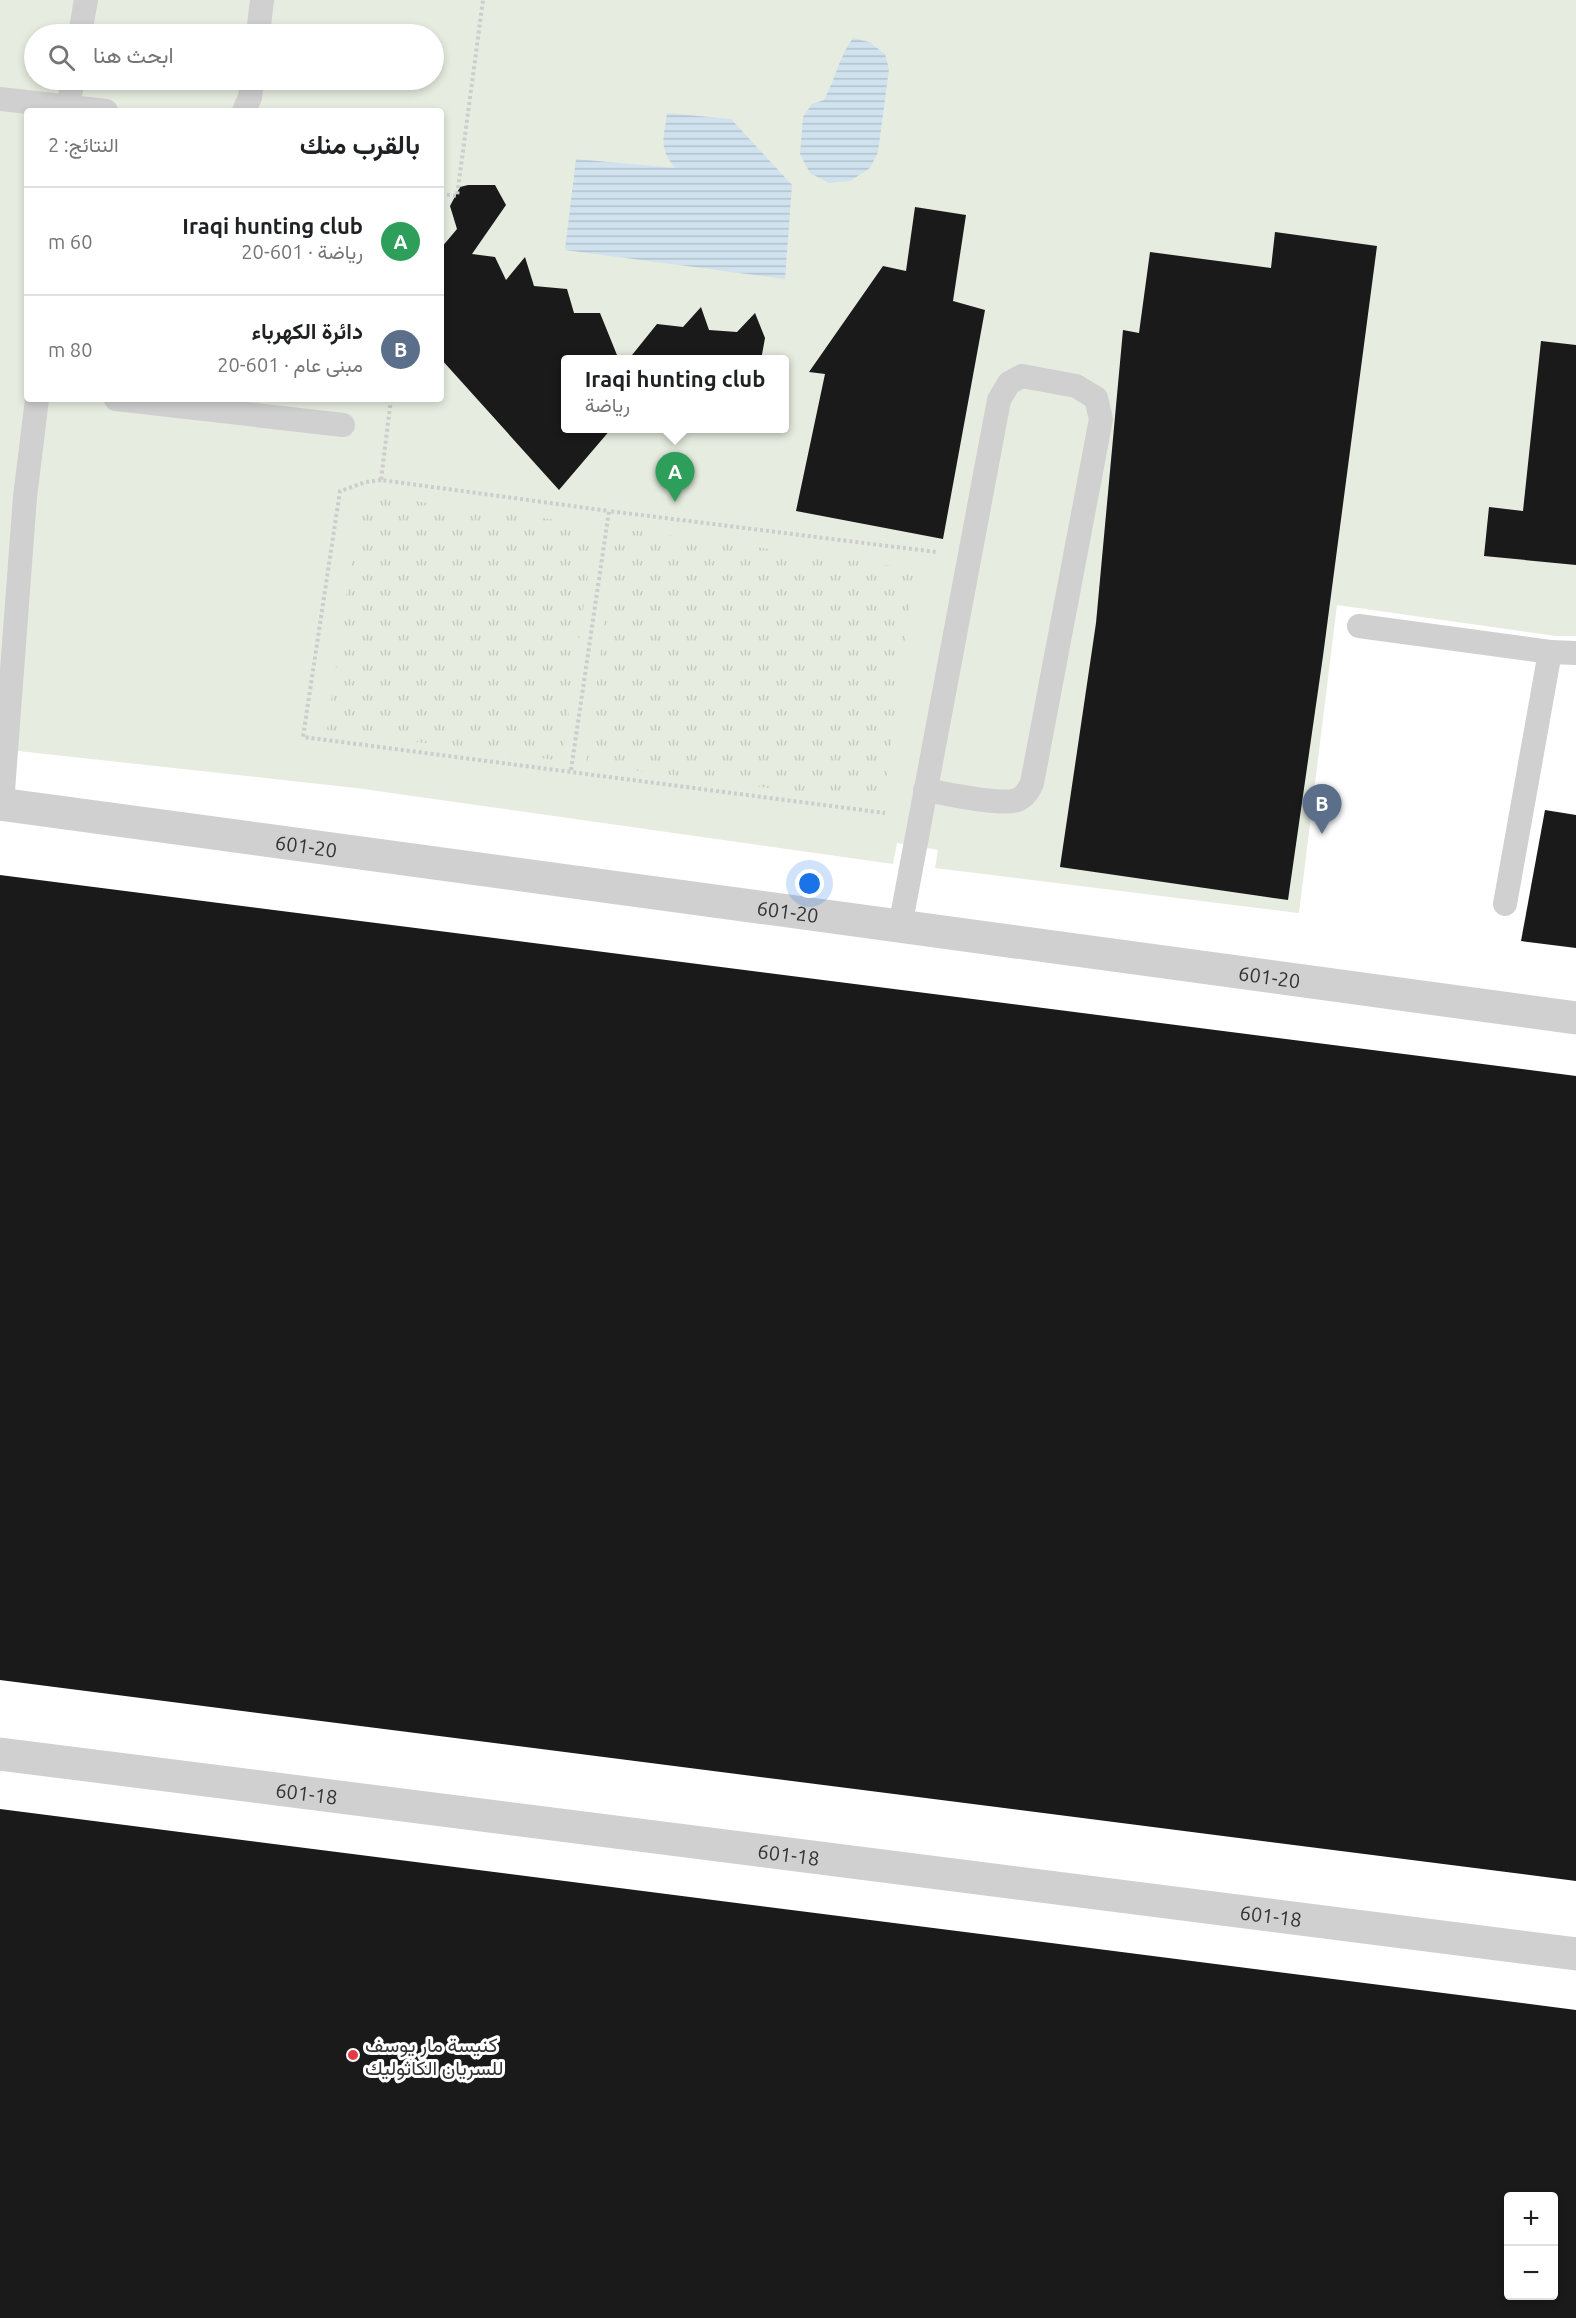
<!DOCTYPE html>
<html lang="ar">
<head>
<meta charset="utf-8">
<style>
	:root { --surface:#fff; --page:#f6f6f6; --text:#202124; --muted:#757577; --line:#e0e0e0; --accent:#e63946 }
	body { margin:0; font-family:Ubuntu,Vazirmatn,sans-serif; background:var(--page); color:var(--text); direction:rtl }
	.controls { position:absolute; right:18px; bottom:18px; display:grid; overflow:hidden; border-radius:6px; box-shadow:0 3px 9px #0003 }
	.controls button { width:54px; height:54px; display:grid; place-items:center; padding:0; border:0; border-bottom:2px solid var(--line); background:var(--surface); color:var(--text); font:30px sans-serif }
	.you { position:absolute; left:810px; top:884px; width:21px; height:21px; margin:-15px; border:4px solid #fff; border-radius:50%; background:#1a73e8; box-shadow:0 0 0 9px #1a73e833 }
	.badge { display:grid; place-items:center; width:39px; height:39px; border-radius:50%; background:var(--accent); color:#fff; font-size:20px; font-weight:700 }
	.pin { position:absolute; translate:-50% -50px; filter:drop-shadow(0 2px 3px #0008) }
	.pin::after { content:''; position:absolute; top:32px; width:21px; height:18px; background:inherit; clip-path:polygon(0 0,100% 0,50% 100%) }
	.popup { position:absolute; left:561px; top:355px; width:228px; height:78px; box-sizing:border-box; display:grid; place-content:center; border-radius:6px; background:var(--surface); filter:drop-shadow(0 2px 4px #0005); font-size:20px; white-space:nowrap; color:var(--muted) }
	.popup b { font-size:22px; color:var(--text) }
	.popup::after { content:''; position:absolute; left:50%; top:100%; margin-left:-12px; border:12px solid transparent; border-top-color:var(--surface) }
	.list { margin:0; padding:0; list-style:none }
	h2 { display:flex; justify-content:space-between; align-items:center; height:78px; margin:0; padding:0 24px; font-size:26px }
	h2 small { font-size:20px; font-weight:400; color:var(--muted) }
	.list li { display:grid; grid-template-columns:39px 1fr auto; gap:18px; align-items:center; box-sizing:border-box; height:108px; padding:0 24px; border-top:2px solid var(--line) }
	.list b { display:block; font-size:22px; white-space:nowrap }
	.list p { margin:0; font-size:20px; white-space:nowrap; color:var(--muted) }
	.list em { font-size:20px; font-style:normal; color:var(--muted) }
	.icon { flex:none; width:33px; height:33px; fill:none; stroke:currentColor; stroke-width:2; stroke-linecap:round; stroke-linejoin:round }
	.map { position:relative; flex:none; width:1576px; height:2318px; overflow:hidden; direction:ltr }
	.search { position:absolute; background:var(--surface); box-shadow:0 3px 9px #0003; left:24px; top:24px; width:420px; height:66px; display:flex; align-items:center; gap:15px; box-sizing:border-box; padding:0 21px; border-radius:33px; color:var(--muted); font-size:22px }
	.panel { position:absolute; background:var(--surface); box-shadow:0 3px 9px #0003; left:24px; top:108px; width:420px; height:294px; border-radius:6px; direction:rtl }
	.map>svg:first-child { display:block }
	.green { fill:#e6ecdf; fill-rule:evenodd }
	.park { fill:url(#park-tufts) }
	.water { fill:url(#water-rules) }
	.building { fill:#1a1a1a; fill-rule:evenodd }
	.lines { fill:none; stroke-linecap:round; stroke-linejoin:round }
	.path { stroke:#cdcdcd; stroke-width:4; stroke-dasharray:3 3; stroke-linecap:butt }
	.service { stroke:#d0d0d0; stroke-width:24 }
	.minor { stroke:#d0d0d0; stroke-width:33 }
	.poi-dot { fill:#e63946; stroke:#fff; stroke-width:2 }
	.labels { text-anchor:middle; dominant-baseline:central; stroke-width:6; stroke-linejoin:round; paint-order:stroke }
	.street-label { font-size:20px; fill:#333; stroke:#fff }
	.poi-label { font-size:20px; fill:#333; stroke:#fff; text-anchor:start }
</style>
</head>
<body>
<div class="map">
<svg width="1576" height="2318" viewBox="0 0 1576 2318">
	<defs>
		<pattern id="park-tufts" width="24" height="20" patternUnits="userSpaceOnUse" patternTransform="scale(1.5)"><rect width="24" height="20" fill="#e6ecdf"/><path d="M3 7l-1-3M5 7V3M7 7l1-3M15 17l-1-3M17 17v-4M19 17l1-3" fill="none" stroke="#c6cbc0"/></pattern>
		<pattern id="water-rules" width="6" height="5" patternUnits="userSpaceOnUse" patternTransform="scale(1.5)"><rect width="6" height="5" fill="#cfe2ee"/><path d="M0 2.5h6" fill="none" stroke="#b2c2cd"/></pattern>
	</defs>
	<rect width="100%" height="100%" fill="#fff"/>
	<path class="green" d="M0,0H1576V636H1556L1337,605L1299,913L935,868L938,850L897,843L893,864L356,788L0,749ZM34,34H434V80H34ZM27,111H441V399H27ZM566,360H784V428H566Z"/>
	<g class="park">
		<path d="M361,494L595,525L562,761L327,730Z"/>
		<path d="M617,528L915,569L883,803L586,764Z"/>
	</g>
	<g class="water">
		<path d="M853,38L869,42L885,54L889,69L878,152L870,168L850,181L829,183L810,173L800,154L803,117L812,104L824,100C835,80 839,57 853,38Z"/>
		<path d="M667,113L731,119L792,185L785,279L565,250L576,159L675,168C658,147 664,138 667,113Z"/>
	</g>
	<g class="building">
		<path d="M468,185H495L506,205L472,254L495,257L506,280L525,257L534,286L567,289L574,313H600L619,360H566V429H611L559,490L441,359V248L457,229L450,206L460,187Z"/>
		<path d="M915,207L966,215L953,301L985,310L943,539L796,511L825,374L809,372L883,266L906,271Z"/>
		<path d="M1275,232L1377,246L1323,656L1288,900L1060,867L1096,623L1123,330L1139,333L1150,252L1271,268Z"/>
		<path d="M701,307L709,330L737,332L755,313L765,338L761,360H628L657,324L683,327Z"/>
		<path d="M1541,341L1576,345V565L1484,556L1489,507L1523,511Z"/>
		<path d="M1545,810L1576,815V948L1521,941Z"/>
		<path d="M0,875L1576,1076V1881L0,1680Z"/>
		<path d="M0,1809L1576,2010V2318H0ZM1509,2196H1554V2296H1508Z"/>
	</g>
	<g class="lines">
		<g class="path">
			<path d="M441,194L457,196L483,0"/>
			<path d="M391,399L381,480L609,511"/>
			<path d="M381,480L366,482L340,491L303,737L885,813"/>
			<path d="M571,770L609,511L936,552"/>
		</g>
		<g class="service">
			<path d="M80,34L86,0"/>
			<path d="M258,34L262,0"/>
			<path d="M0,99L106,111"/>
			<path d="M67,111L73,80"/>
			<path d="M244,111L250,97L252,80"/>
			<path d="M116,399L343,425"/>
			<path d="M1359,626L1550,652"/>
			<path d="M2,804L25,497L37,399"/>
			<path d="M1505,904L1550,652L1576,653"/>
			<path d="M900,927L999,400L1009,383L1022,376L1076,386L1096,398L1101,419L1032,783C1029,790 1025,797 1017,800C1000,806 945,793 925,790"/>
		</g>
		<g class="minor">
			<path id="s1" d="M0,804L1576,1018"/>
			<path id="s2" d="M0,1754L1576,1954"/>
		</g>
	</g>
	<circle class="poi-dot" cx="353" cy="2055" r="6"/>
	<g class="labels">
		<g class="street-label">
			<text stroke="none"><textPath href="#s1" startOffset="309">601-20</textPath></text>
			<text stroke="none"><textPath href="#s1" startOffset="795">601-20</textPath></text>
			<text stroke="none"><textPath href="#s1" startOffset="1281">601-20</textPath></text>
			<text stroke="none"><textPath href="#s2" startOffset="309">601-18</textPath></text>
			<text stroke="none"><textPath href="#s2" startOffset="795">601-18</textPath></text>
			<text stroke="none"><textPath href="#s2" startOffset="1281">601-18</textPath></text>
		</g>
		<g class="poi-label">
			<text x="365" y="2044">كنيسة مار يوسف<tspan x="365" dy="23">للسريان الكاثوليك</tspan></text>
		</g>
	</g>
</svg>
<div class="controls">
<button>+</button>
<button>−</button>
</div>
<div class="you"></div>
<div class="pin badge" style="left:675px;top:502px;background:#2e9e5b">A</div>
<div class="popup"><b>Iraqi hunting club</b>رياضة</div>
<div class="pin badge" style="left:1322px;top:834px;background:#5c6f8a">B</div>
<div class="search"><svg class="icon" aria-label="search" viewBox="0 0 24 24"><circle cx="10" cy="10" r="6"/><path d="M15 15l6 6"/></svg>ابحث هنا</div>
<section class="panel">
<h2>بالقرب منك<small>النتائج: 2</small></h2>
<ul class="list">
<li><span class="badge" style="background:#2e9e5b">A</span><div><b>Iraqi hunting club</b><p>رياضة · 601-20</p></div><em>60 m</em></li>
<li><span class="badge" style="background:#5c6f8a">B</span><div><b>دائرة الكهرباء</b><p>مبنى عام · 601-20</p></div><em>80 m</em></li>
</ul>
</section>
</div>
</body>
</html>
